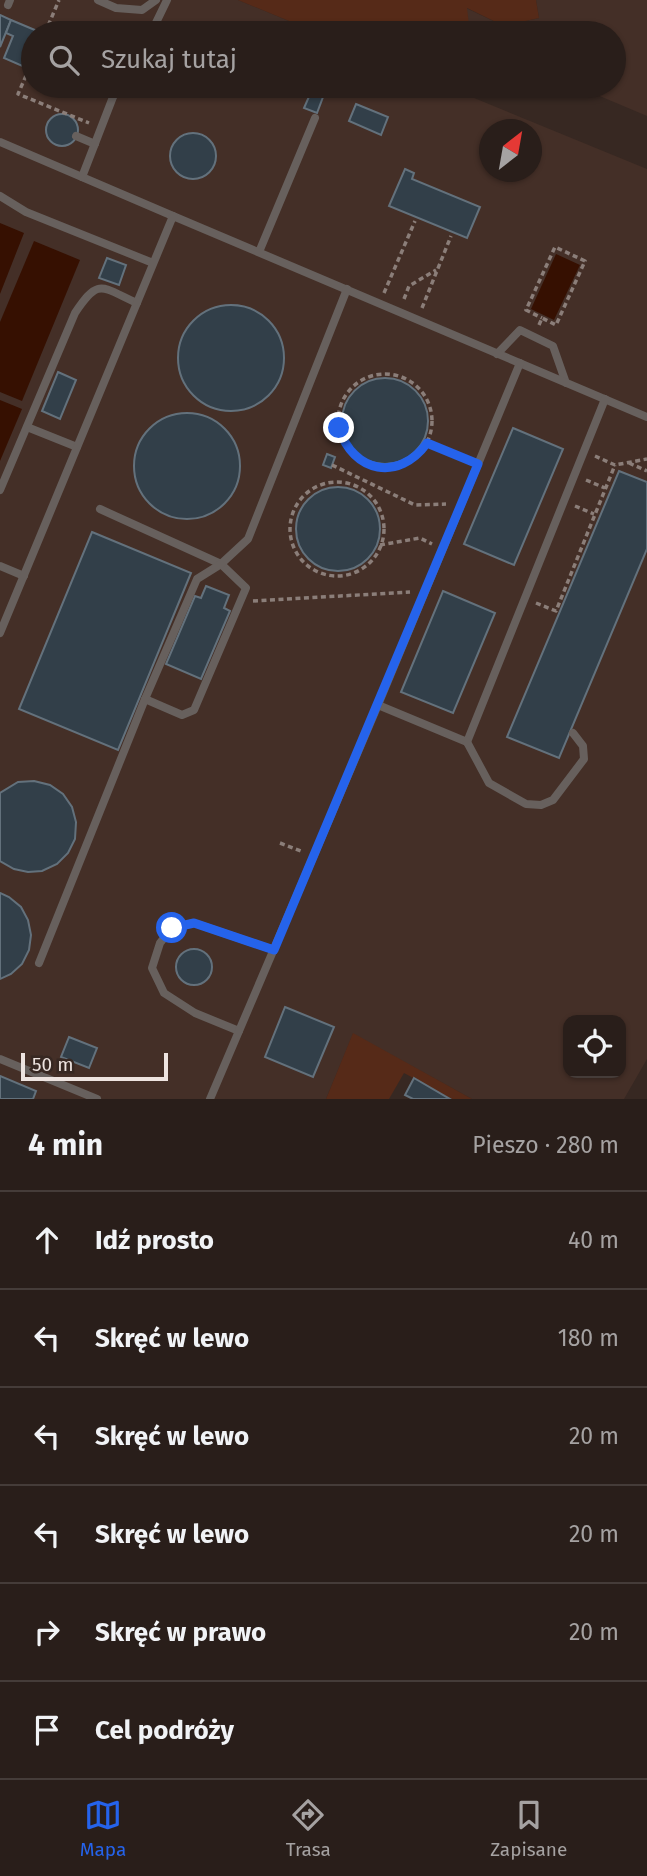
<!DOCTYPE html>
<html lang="pl">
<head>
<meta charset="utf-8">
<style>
	:root { --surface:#291e1a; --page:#352b27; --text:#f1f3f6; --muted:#a5a2a2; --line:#453c39; --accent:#2563eb }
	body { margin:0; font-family:"Fira Sans",sans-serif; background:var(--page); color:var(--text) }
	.controls { position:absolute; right:21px; bottom:21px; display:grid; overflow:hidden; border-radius:14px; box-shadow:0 2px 5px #0004 }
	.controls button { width:63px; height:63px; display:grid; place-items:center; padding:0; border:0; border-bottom:2px solid var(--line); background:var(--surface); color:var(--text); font:35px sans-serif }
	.compass { position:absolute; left:479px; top:119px; width:63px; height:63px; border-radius:50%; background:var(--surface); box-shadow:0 2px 5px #0004; rotate:31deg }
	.scale { position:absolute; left:21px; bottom:18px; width:147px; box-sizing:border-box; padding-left:7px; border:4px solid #eee4e0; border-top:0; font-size:19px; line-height:24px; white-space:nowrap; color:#eee4e0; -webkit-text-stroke:5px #372822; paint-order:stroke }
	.stop { position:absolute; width:21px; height:21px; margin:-16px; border:5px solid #2563eb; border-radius:50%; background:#fff }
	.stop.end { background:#2563eb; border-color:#fff; box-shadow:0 2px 7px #0008 }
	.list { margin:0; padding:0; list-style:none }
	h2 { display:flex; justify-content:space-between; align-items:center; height:91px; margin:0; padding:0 28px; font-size:30px }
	h2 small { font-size:23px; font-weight:400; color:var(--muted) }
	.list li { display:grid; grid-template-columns:46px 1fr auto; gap:21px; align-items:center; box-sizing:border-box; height:98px; padding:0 28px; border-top:2px solid var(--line) }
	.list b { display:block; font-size:26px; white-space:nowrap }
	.list em { font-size:23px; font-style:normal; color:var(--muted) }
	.icon { flex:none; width:38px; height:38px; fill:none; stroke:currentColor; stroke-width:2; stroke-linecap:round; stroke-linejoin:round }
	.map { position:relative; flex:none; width:647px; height:1099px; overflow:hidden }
	.search { position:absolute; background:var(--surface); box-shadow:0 2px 5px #0004; left:21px; right:21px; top:21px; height:77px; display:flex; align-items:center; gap:18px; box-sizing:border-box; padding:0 24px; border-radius:38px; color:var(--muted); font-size:26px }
	.sheet { height:679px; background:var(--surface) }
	nav { display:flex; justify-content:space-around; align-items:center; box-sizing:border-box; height:98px; border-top:2px solid var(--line); background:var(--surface); font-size:19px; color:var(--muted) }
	nav a { display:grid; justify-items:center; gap:4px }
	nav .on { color:var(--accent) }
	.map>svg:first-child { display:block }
	.built { fill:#442f27; fill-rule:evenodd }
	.green { fill:#562a18 }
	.water { fill:#361001 }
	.building { fill:#323f49; stroke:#63717c; stroke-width:2 }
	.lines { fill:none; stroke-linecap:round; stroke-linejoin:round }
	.path { stroke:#8b7e79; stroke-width:3.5; stroke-dasharray:5 3.5; stroke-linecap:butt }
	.lane { stroke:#67605d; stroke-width:8 }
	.route { stroke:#2563eb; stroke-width:9 }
</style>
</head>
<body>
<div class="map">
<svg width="647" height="1099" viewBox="0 0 647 1099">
	<rect width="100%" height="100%" fill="#372822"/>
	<g class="built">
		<path d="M0,0H238L318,33H33V86H445L647,169V1059L624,1099H472L353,1034L326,1099H0ZM490,130H532V172H490ZM568,1020H621V1073H568Z"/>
		<path d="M536,0H647V116L576,86H614V33H470L466,8L504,26L539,18Z"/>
	</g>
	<g class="green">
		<path d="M238,0H536L539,18L504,26L467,8L470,33H318Z"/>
		<path d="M353,1033L472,1099H452L404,1073L389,1099H326Z"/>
	</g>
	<g class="water">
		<path d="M0,223L24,233L0,294Z"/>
		<path d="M34,241L80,260L22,401L0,392V322Z"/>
		<path d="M556,254L580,265L554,320L531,309Z"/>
		<path d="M0,400L22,409L0,461Z"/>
	</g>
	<g class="building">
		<path d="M0,15L11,20L0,47Z"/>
		<path d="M11,20L42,33H33V55L27,68L4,58L13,36L6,33Z"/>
		<path d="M311,92L323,97L317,113L304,108Z"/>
		<path d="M356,104L388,117L381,135L349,121Z"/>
		<circle cx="62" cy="130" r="16"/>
		<circle cx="193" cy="156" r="23"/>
		<path d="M405,169L414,173L412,179L480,207L467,238L389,206Z"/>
		<path d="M107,258L126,265L119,285L99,278Z"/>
		<circle cx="231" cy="358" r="53"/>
		<path d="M58,372L76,380L60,419L42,411Z"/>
		<circle cx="385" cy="421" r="43"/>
		<circle cx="187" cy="466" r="53"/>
		<path d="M513,428L563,449L514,565L464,544Z"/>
		<path d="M327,454L335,457L331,468L323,465Z"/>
		<path d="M619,471L647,482V549L559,758L507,737Z"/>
		<circle cx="338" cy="529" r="42"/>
		<path d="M92,532L191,573L118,750L19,709Z"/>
		<path d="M206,586L229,595L224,608L230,611L201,679L166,664L195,596L201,598Z"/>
		<path d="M443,591L495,613L453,713L401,692Z"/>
		<path d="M34,781L50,785L63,794L72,807L76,822L75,839L68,853L57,864L42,871L28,872L14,869L0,861V793L18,782Z"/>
		<path d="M0,893L9,897L21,907L28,920L31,935L29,950L22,964L11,974L0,979Z"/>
		<circle cx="194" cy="967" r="18"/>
		<path d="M285,1007L334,1027L313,1077L265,1057Z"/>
		<path d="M69,1037L97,1048L89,1068L61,1057Z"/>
		<path d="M0,1076L36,1091L33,1099H0Z"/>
		<path d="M414,1078L450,1099H413L405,1095Z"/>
	</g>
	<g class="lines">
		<g class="path">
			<path d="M45,33L59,0"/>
			<path d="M33,60L18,94L89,123"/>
			<path d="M384,293L415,221"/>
			<path d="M404,299L409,286L436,270"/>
			<path d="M422,308L451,236"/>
			<path d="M539,325L542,318L556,325L585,261L555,247L526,310L542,318"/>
			<circle cx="385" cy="421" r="47"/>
			<path d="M427,443L467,460"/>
			<path d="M595,456L615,465L647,459"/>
			<path d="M629,463L647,471"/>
			<path d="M332,465L415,505L446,504"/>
			<path d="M586,480L605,488"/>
			<circle cx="337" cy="529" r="47"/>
			<path d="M575,506L594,514"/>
			<path d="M380,545L420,538L432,544"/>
			<path d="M253,601L410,592"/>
			<path d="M536,603L556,611L615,465"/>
			<path d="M280,843L301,851"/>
		</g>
		<g class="lane">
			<path d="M98,0L116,8L142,10L156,0"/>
			<path d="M8,5L10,0"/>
			<path d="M151,33L167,0"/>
			<path d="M76,136L95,144"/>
			<path d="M0,142L173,216"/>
			<path d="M82,177L113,97L121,86"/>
			<path d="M0,196L26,212L153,263"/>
			<path d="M259,252L315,118"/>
			<path d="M497,354L520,330L553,346L566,383"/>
			<path d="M27,427L77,447"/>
			<path d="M0,490L75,313C99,277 101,287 137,303"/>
			<path d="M100,509L221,564L246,588L194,710L182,715L145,699"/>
			<path d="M0,566L24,576"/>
			<path d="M0,633L173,216L647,417"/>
			<path d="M378,705L467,742L605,399"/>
			<path d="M467,742L489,783L526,804L541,805L553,800L584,759L583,746L573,733"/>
			<path d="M39,963L145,699L197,579L221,564L248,539L347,289"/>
			<path d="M239,1031L195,1013L164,993L152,968L160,943L172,928L194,923L274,950"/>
			<path d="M0,1059L97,1099"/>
			<path d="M210,1099L378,705L520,363"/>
		</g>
	</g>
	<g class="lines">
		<path class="route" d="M172,928L194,923L274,950L478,464L427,443C399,482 353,473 339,428"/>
	</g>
</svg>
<div class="controls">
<button><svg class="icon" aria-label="locate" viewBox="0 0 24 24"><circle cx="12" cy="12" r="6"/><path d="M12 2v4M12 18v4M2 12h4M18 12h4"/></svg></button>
</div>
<svg class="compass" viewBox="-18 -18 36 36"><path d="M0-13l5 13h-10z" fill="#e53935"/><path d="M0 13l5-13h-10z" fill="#a5a2a2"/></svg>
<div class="scale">50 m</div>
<div class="stop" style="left:172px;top:928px"></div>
<div class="stop end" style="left:339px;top:428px"></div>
<div class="search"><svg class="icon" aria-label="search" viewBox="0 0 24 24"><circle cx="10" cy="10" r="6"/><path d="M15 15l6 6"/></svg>Szukaj tutaj</div>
</div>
<section class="sheet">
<h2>4 min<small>Pieszo · 280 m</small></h2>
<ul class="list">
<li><svg class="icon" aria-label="ahead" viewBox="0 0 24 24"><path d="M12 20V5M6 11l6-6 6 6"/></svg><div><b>Idź prosto</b></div><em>40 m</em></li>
<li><svg class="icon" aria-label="left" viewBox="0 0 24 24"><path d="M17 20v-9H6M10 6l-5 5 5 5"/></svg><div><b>Skręć w lewo</b></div><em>180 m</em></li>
<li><svg class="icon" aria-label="left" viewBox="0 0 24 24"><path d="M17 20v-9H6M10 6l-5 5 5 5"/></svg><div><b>Skręć w lewo</b></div><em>20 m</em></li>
<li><svg class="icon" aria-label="left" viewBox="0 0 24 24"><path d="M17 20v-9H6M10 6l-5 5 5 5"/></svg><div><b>Skręć w lewo</b></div><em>20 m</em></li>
<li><svg class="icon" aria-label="right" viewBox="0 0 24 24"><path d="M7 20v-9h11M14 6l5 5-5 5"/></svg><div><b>Skręć w prawo</b></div><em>20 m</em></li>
<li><svg class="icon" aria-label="arrive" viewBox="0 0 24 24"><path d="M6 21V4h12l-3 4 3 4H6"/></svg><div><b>Cel podróży</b></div></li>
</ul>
</section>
<nav>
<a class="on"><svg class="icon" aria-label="map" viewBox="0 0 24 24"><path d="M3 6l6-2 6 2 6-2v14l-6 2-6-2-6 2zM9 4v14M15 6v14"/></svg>Mapa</a>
<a><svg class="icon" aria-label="directions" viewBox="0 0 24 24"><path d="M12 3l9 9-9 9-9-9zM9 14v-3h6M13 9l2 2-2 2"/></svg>Trasa</a>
<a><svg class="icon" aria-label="saved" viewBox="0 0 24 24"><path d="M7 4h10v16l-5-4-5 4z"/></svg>Zapisane</a>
</nav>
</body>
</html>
